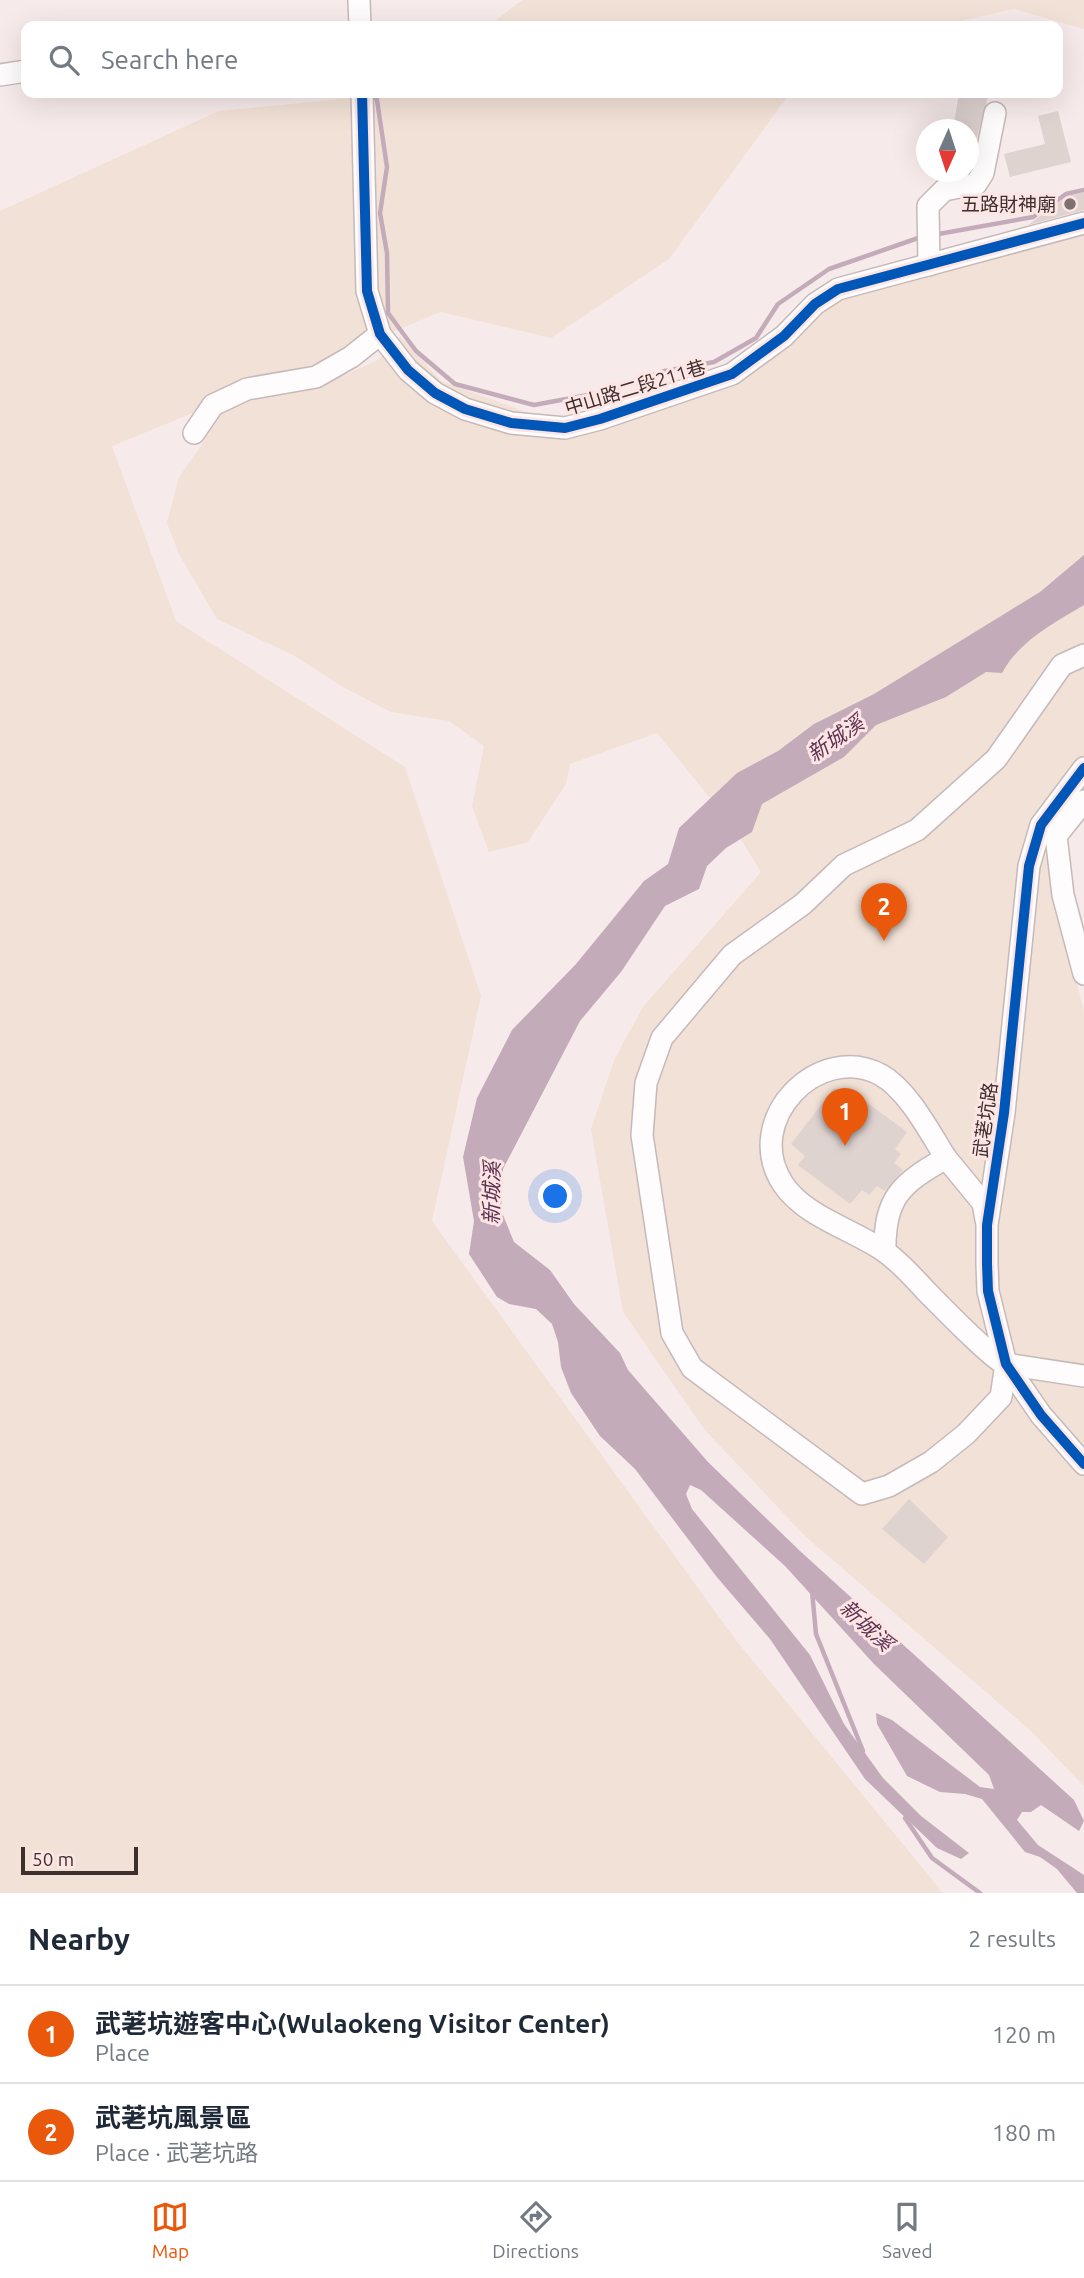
<!DOCTYPE html>
<html lang="en">
<head>
<meta charset="utf-8">
<style>
	:root { --surface:#fff; --page:#f6f6f7; --text:#1f2937; --muted:#747a83; --line:#e0e1e3; --accent:#ea580c }
	body { margin:0; font-family:Ubuntu,"Noto Sans TC",sans-serif; background:var(--page); color:var(--text) }
	.compass { position:absolute; left:916px; top:119px; width:63px; height:63px; border-radius:50%; background:var(--surface); box-shadow:0 7px 28px #0002; rotate:183deg }
	.scale { position:absolute; left:21px; bottom:18px; width:117px; box-sizing:border-box; padding-left:7px; border:4px solid #3e2f2f; border-top:0; font-size:19px; line-height:24px; white-space:nowrap; color:#3e2f2f; -webkit-text-stroke:5px #fde5e4; paint-order:stroke }
	.you { position:absolute; left:556px; top:1197px; width:24px; height:24px; margin:-18px; border:5px solid #fff; border-radius:50%; background:#1a73e8; box-shadow:0 0 0 10px #1a73e833 }
	.badge { display:grid; place-items:center; width:46px; height:46px; border-radius:50%; background:var(--accent); color:#fff; font-size:23px; font-weight:700 }
	.pin { position:absolute; translate:-50% -58px; filter:drop-shadow(0 2px 4px #0008) }
	.pin::after { content:''; position:absolute; top:37px; width:24px; height:21px; background:inherit; clip-path:polygon(0 0,100% 0,50% 100%) }
	.list { margin:0; padding:0; list-style:none }
	h2 { display:flex; justify-content:space-between; align-items:center; height:91px; margin:0; padding:0 28px; font-size:30px }
	h2 small { font-size:23px; font-weight:400; color:var(--muted) }
	.list li { display:grid; grid-template-columns:46px 1fr auto; gap:21px; align-items:center; box-sizing:border-box; height:98px; padding:0 28px; border-top:2px solid var(--line) }
	.list b { display:block; font-size:26px; white-space:nowrap }
	.list p { margin:0; font-size:23px; white-space:nowrap; color:var(--muted) }
	.list em { font-size:23px; font-style:normal; color:var(--muted) }
	.icon { flex:none; width:38px; height:38px; fill:none; stroke:currentColor; stroke-width:2; stroke-linecap:round; stroke-linejoin:round }
	.map { position:relative; flex:none; width:1084px; height:1893px; overflow:hidden }
	.search { position:absolute; background:var(--surface); box-shadow:0 7px 28px #0002; left:21px; right:21px; top:21px; height:77px; display:flex; align-items:center; gap:18px; box-sizing:border-box; padding:0 24px; border-radius:14px; color:var(--muted); font-size:26px }
	.sheet { height:287px; background:var(--surface) }
	nav { display:flex; justify-content:space-around; align-items:center; box-sizing:border-box; height:98px; border-top:2px solid var(--line); background:var(--surface); font-size:19px; color:var(--muted) }
	nav a { display:grid; justify-items:center; gap:4px }
	nav .on { color:var(--accent) }
	.map>svg:first-child { display:block }
	.green { fill:#f2e1d6 }
	.water { fill:#c4abba }
	.lines { fill:none; stroke-linecap:round; stroke-linejoin:round }
	.stream { stroke:#c4abba; stroke-width:4.5 }
	.building { fill:#dfd3d0 }
	.minor-casing { stroke:#c6b9b9; stroke-width:24 }
	.minor { stroke:#fefcfc; stroke-width:21 }
	.cycleway-casing { stroke:#fde5e4; stroke-width:15 }
	.cycleway { stroke:#0057b8; stroke-width:10 }
	.poi-dot { fill:#7f7070; stroke:#fde5e4; stroke-width:2.5 }
	.labels { text-anchor:middle; dominant-baseline:central; stroke-width:6; stroke-linejoin:round; paint-order:stroke }
	.poi-label { font-size:19px; fill:#3e2f2f; stroke:#fde5e4; text-anchor:end }
	.street-label { font-size:19px; fill:#3e2f2f; stroke:#fde5e4 }
	.water-label { font-size:21px; font-style:italic; fill:#5c3253; stroke:#fde5e4 }
</style>
</head>
<body>
<div class="map">
<svg width="1084" height="1893" viewBox="0 0 1084 1893">
	<rect width="100%" height="100%" fill="#f7eaea"/>
	<g class="green">
		<path d="M522,0H1084V29L1014,9L939,26H489Z"/>
		<path d="M404,93H790L669,259L551,338L441,312L112,446L176,621L405,767L481,996L432,1221L735,1639L943,1893H0V211L219,111Z"/>
		<path d="M1084,214V792L1046,834L1049,875L1084,1011V1786L1030,1730L805,1536L704,1429L623,1312L591,1129L615,1058L643,1007L761,872L732,825L657,733L570,764L566,784L528,842L489,852L472,806L484,746L449,721L391,712L343,687L293,655L217,619L179,554L167,523L179,477L203,443L217,413L242,401L316,388L378,360L400,336L441,381L532,414L568,422L730,367L834,283L881,266L941,255Z"/>
	</g>
	<path class="water" d="M1084,555V605C1054,623 1019,641 1002,673L986,672L946,697L876,725L844,757L762,804L752,832L726,848L707,866L699,889L665,906L621,972L580,1021L503,1169L501,1210L514,1242L550,1270L574,1304L620,1353L628,1370L708,1462L800,1551L1074,1800L1084,1821L1079,1831L1041,1805L1031,1812H1022L1017,1820L1038,1845L1084,1875V1893H1077L1057,1869L1040,1857L1025,1852L982,1799L965,1794L940,1792L907,1776L877,1724L876,1713L892,1720L980,1787L994,1789L989,1775L874,1664L785,1566L701,1490L690,1485L686,1494L692,1509L810,1655L844,1724L883,1778L921,1816L969,1853L961,1859L937,1848L865,1779L770,1639L716,1576L635,1469L600,1436L571,1393L561,1367L558,1342L552,1324L536,1309L509,1304L497,1297L469,1254L474,1221L463,1157L477,1098L512,1030L576,964L644,881L668,864L679,828L737,773L778,751L814,724L874,694L1040,592Z"/>
	<g class="lines">
		<g class="stream">
			<path d="M370,93L377,100L387,167L380,213L387,253L388,313L416,351L455,384L534,405L604,392L665,371L714,362L756,338L778,304L829,269L921,237"/>
			<path d="M933,235L1033,217L1066,194L1084,190"/>
			<path d="M812,1591L816,1634L863,1751"/>
			<path d="M905,1818L932,1858L980,1893"/>
		</g>
	</g>
	<g class="building">
		<path d="M959,93H989L975,144L969,143V130H953Z"/>
		<path d="M1058,111L1071,162L1010,177L1004,154L1045,144L1038,116Z"/>
		<path d="M1084,192V210L1028,225L1067,196Z"/>
		<path d="M834,1088L849,1099L854,1093L907,1132L895,1149L901,1154L894,1163L903,1170L885,1191L877,1186L869,1195L862,1190L850,1204L798,1165L805,1156L791,1144Z"/>
		<path d="M909,1499L948,1537L924,1564L882,1529Z"/>
	</g>
	<g class="lines">
		<g class="minor-casing">
			<g id="minor">
				<path d="M359,0L360,26"/>
				<path d="M0,75L26,71"/>
				<path d="M362,93L367,291L380,334L408,370L435,393L465,409L511,423L565,428L600,419L732,374L784,336L815,304L838,289L1084,223"/>
				<path d="M929,265L928,206L944,190L976,184L983,173L995,113"/>
				<path d="M194,433L213,405L247,389L316,377L351,357L380,334"/>
				<path d="M1084,655L1062,665L996,759L917,830L844,865L803,904L732,955L662,1038L646,1083L642,1135L672,1333L692,1368L862,1494L889,1486L931,1462L966,1434L1001,1397L1006,1364L1084,1376"/>
				<path d="M1084,768L1041,825L1029,866L1004,1113L987,1225V1264L988,1291L1006,1364L1041,1415L1084,1464"/>
				<path d="M1084,801L1056,836L1063,895L1084,974"/>
				<path d="M946,1158L983,1203L986,1220"/>
				<path d="M885,1251C884,1197 902,1183 946,1158C930,1133 908,1090 881,1075C819,1041 741,1120 783,1184C805,1217 852,1229 884,1251C900,1262 913,1277 926,1291C938,1303 998,1365 1006,1364"/>
			</g>
		</g>
		<use href="#minor" class="minor"/>
		<g class="cycleway-casing">
			<g id="cycleway">
				<path d="M362,93L367,291L380,334L408,370L435,393L465,409L511,423L565,428L600,419L732,374L784,336L815,304L838,289L1084,223"/>
				<path d="M1084,768L1041,825L1029,866L1004,1113L987,1225V1264L988,1291L1006,1364L1041,1415L1084,1464"/>
			</g>
		</g>
		<use href="#cycleway" class="cycleway"/>
	</g>
	<circle class="poi-dot" cx="1070" cy="204" r="7"/>
	<g class="labels">
		<g class="poi-label">
			<text x="1056" y="204">五路財神廟</text>
		</g>
		<g class="street-label">
			<text transform="translate(635 387) rotate(-17)">中山路二段211巷</text>
			<text transform="translate(985 1120) rotate(-82)">武荖坑路</text>
		</g>
		<g class="water-label">
			<text transform="translate(835 738) rotate(-35)">新城溪</text>
			<text transform="translate(491 1193) rotate(-89)">新城溪</text>
			<text transform="translate(867 1625) rotate(43)">新城溪</text>
		</g>
	</g>
</svg>
<svg class="compass" viewBox="-18 -18 36 36"><path d="M0-13l5 13h-10z" fill="#e53935"/><path d="M0 13l5-13h-10z" fill="#747a83"/></svg>
<div class="scale">50 m</div>
<div class="you"></div>
<div class="pin badge" style="left:845px;top:1146px">1</div>
<div class="pin badge" style="left:884px;top:941px">2</div>
<div class="search"><svg class="icon" aria-label="search" viewBox="0 0 24 24"><circle cx="10" cy="10" r="6"/><path d="M15 15l6 6"/></svg>Search here</div>
</div>
<section class="sheet">
<h2>Nearby<small>2 results</small></h2>
<ul class="list">
<li><span class="badge">1</span><div><b>武荖坑遊客中心(Wulaokeng Visitor Center)</b><p>Place</p></div><em>120 m</em></li>
<li><span class="badge">2</span><div><b>武荖坑風景區</b><p>Place · 武荖坑路</p></div><em>180 m</em></li>
</ul>
</section>
<nav>
<a class="on"><svg class="icon" aria-label="map" viewBox="0 0 24 24"><path d="M3 6l6-2 6 2 6-2v14l-6 2-6-2-6 2zM9 4v14M15 6v14"/></svg>Map</a>
<a><svg class="icon" aria-label="directions" viewBox="0 0 24 24"><path d="M12 3l9 9-9 9-9-9zM9 14v-3h6M13 9l2 2-2 2"/></svg>Directions</a>
<a><svg class="icon" aria-label="saved" viewBox="0 0 24 24"><path d="M7 4h10v16l-5-4-5 4z"/></svg>Saved</a>
</nav>
</body>
</html>
